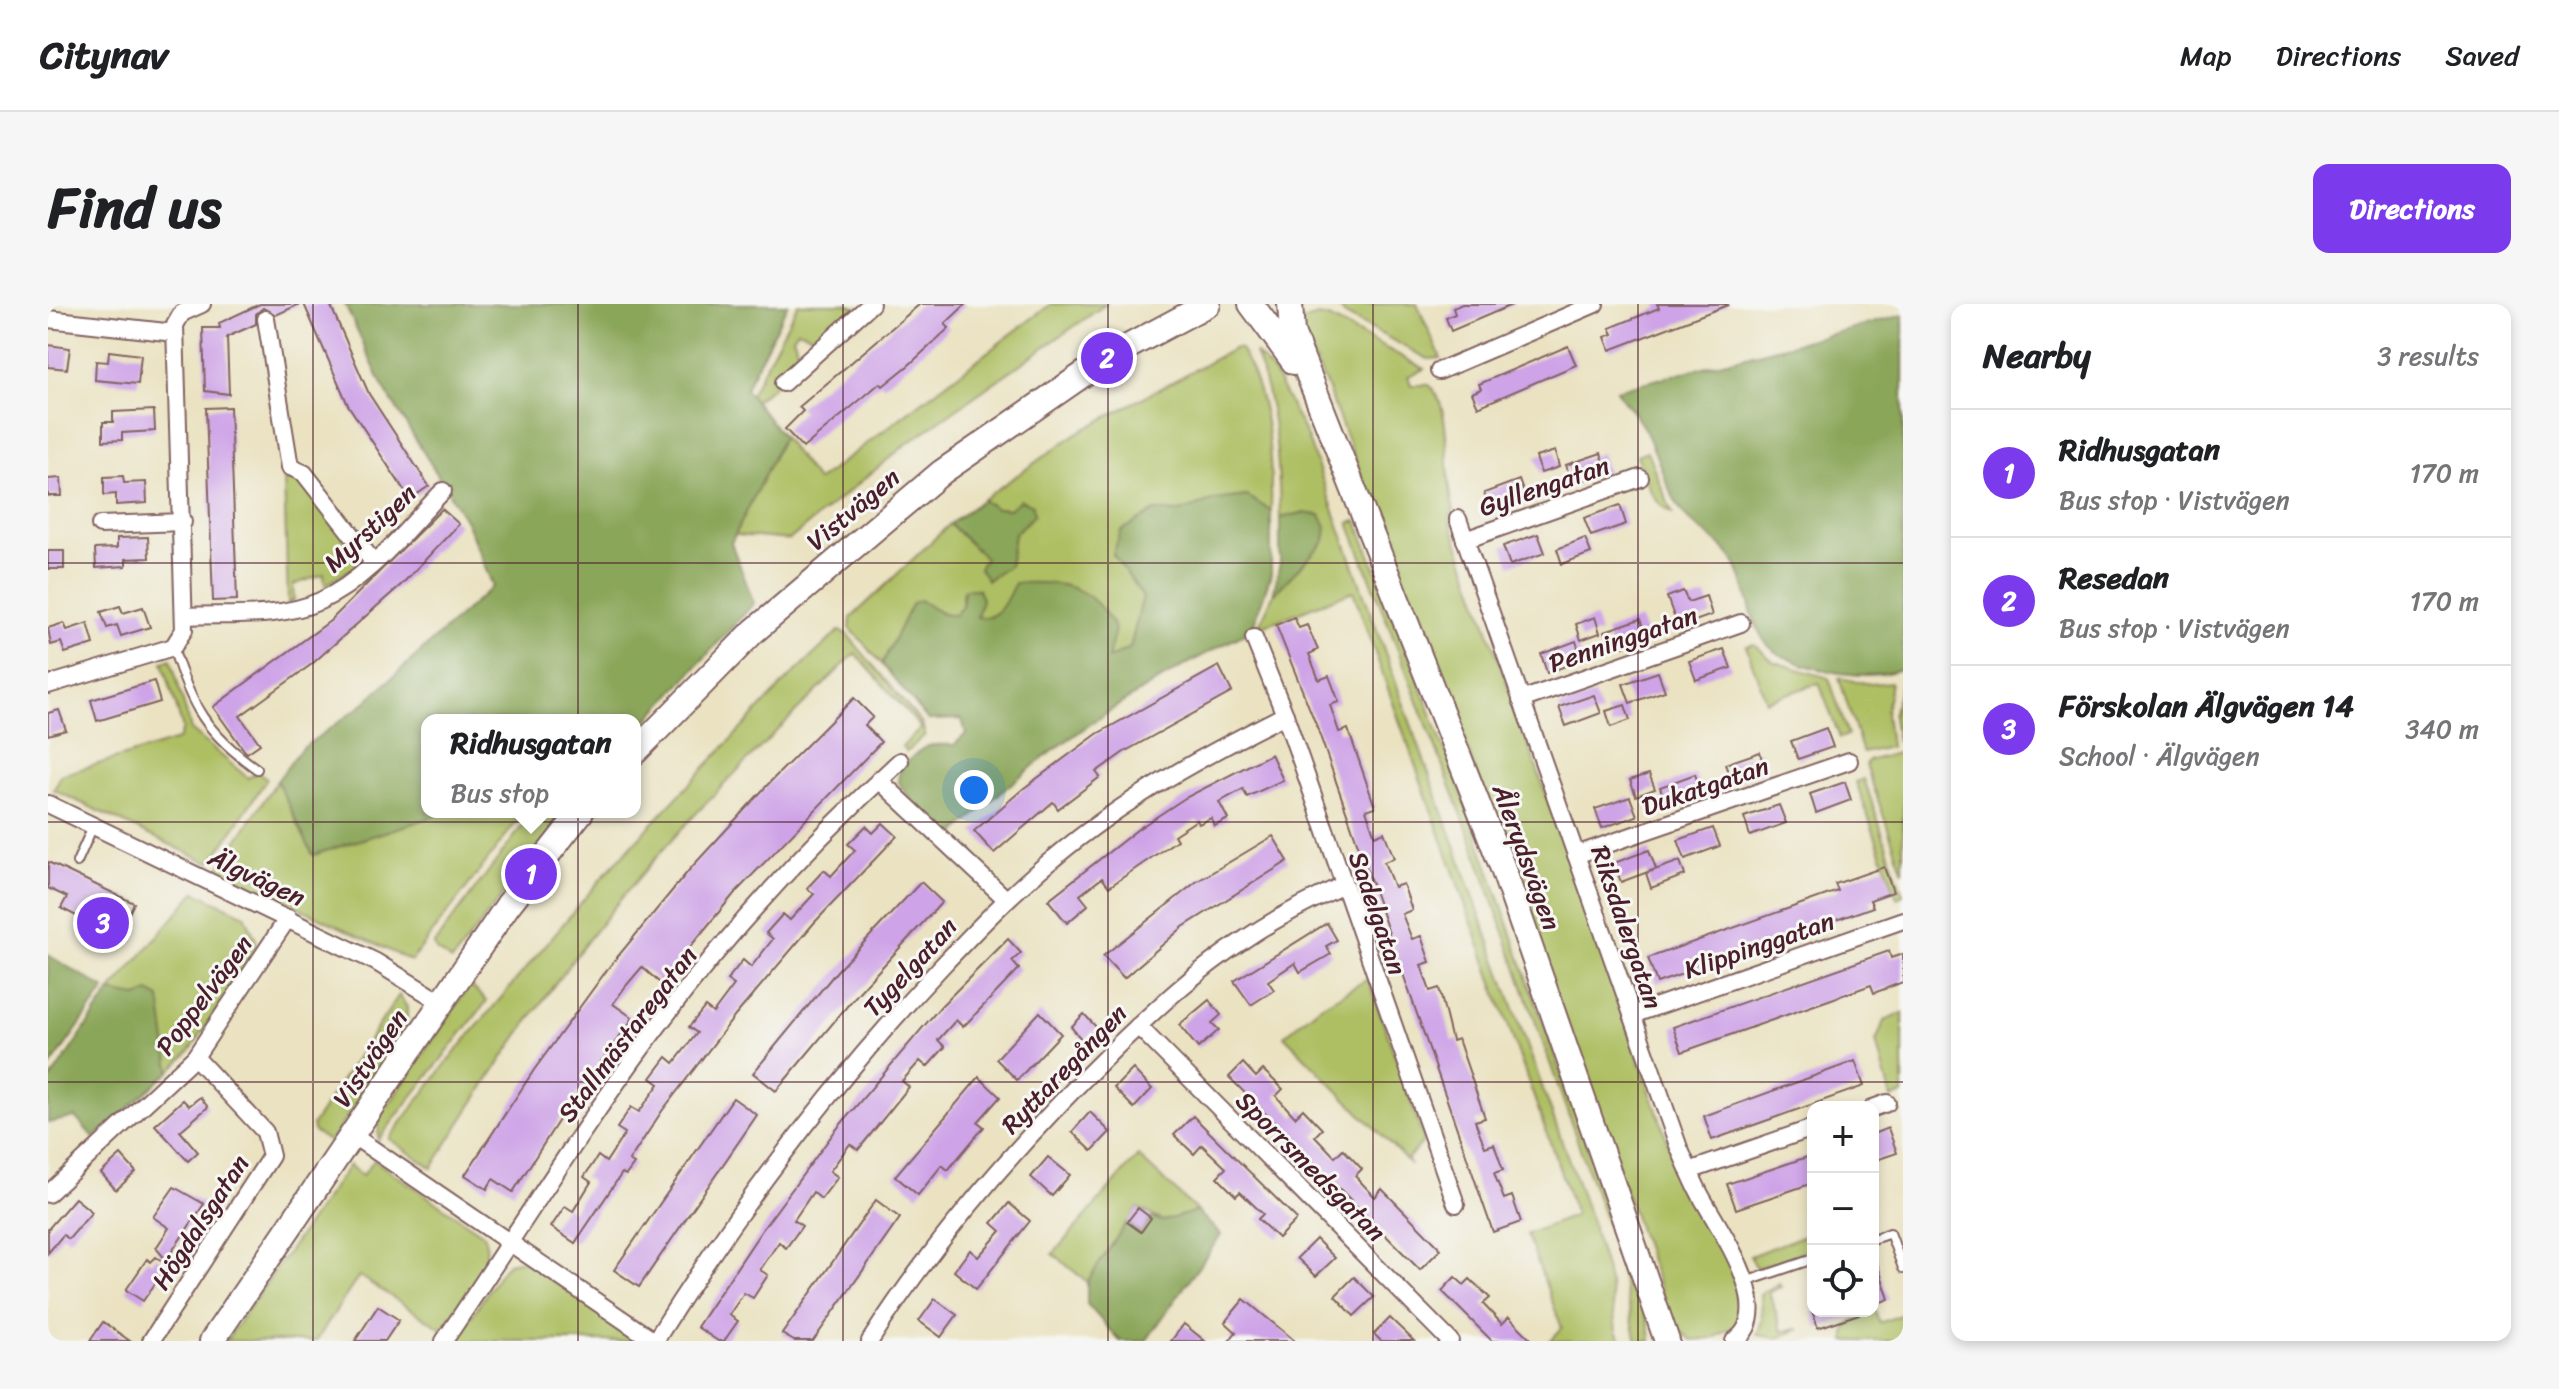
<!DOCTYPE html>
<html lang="en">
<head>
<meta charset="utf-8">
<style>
	:root { --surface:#fff; --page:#f6f6f6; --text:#202124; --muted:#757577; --line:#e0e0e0; --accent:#7c3aed }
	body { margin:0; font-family:Sriracha,sans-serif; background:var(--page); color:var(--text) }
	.controls { position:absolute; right:24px; bottom:24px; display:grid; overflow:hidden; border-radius:16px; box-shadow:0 4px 12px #0003 }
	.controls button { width:72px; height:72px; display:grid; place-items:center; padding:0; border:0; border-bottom:2px solid var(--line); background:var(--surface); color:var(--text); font:40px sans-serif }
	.you { position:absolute; left:926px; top:486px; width:28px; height:28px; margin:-20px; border:6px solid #fff; border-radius:50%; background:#1a73e8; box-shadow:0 0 0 12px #1a73e833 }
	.badge { display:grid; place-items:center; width:52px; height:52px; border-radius:50%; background:var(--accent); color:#fff; font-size:26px; font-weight:700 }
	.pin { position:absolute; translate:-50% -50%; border:4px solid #fff; box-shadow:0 2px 8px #0006 }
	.popup { position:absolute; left:373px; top:410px; width:220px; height:104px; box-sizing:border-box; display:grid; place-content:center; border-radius:16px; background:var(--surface); filter:drop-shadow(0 2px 6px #0005); font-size:26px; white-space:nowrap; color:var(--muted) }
	.popup b { font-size:30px; color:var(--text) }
	.popup::after { content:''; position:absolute; left:50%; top:100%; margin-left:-16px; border:16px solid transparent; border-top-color:var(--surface) }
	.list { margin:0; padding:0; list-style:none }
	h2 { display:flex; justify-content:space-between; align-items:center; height:104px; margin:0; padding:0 32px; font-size:34px }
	h2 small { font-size:26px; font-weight:400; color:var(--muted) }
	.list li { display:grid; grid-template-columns:52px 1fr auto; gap:24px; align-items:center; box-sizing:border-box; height:128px; padding:0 32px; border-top:2px solid var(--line) }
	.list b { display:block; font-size:30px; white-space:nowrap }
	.list p { margin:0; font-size:26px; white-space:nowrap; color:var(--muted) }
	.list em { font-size:26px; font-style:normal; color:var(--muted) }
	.icon { flex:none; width:44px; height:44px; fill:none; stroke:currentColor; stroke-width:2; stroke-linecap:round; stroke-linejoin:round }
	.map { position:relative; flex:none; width:1855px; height:1037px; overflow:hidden; border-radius:16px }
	header { display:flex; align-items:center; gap:48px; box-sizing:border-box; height:112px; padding:0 40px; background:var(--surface); border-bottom:2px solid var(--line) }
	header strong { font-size:38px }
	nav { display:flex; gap:44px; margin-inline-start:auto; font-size:28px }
	.intro { display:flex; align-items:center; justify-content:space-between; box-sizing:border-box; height:192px; padding:0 48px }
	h1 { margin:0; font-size:56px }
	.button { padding:20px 36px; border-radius:16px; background:var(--accent); color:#fff; font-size:28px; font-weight:700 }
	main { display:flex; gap:48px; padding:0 48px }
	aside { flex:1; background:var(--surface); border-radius:16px; box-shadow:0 4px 12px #0003 }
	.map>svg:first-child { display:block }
	.green { fill:#aebf63; stroke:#7c6f47; stroke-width:2 }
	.forest { fill:#8aa659; stroke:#6a6242; stroke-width:2 }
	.building { fill:#cea3e7 }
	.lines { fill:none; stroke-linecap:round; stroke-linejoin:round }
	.service-casing { stroke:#826360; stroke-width:12 }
	.minor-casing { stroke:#826360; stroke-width:20 }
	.secondary-casing { stroke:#826360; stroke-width:28 }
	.service { stroke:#fff; stroke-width:8 }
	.minor { stroke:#fff; stroke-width:16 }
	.secondary { stroke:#fff; stroke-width:24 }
	.grid { fill:none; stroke:#4a1f2b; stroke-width:2; stroke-opacity:0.55 }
	.labels { text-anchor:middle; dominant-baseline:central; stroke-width:6; stroke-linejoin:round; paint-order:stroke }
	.street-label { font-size:26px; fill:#4a1f2b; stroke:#f6f6f2 }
</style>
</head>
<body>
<header>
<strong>Citynav</strong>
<nav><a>Map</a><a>Directions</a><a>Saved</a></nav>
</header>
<div class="intro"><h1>Find us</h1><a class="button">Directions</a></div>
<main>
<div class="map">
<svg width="1855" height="1037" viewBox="0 0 1855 1037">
	<rect width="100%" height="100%" fill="#f6f6f2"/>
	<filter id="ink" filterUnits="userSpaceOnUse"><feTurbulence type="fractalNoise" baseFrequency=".0125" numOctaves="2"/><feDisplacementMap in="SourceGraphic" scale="16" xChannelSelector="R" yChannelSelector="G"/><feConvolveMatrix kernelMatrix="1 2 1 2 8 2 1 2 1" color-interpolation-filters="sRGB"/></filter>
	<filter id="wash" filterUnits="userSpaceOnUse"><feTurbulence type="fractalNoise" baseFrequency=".006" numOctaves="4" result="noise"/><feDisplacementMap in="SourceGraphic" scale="32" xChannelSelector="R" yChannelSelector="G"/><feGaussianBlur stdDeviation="1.8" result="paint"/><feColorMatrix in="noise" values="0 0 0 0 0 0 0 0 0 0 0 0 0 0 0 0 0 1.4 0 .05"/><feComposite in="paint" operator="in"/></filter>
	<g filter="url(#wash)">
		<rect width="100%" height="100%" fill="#eae2c1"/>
		<g class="green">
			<path d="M750,0H799L809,4L771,34L750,26L745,33C760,61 727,79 707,97L702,91Z"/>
			<path d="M1003,0H1058L860,139L741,236L687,231L735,133L769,177Z"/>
			<path d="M1288,0H1369L1393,54L1380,55L1297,11Z"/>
			<path d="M1270,12L1281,14L1377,65L1360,72L1363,81H1381C1406,101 1395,174 1406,206L1401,214L1629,864C1649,907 1707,972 1688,1021L1666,1034L1644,1036L1625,1021L1414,429L1276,76L1253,27L1251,18Z"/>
			<path d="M1187,44L1192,45C1221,89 1224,155 1223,207L1199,192L1167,196L1132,208L1107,207L1065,250L1095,292L1082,344L1059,355L950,310L941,314L929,313L914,290V302L908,311C891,310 881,301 864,299L834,360L802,324L803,314L902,220L938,255L940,276L961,262L966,230L986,211L972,197L961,205L948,204L934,196L1029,129Z"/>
			<path d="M1207,49L1225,67L1259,133L1545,923L1562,981L1568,1027L1574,1037H1502L1514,1024L1479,930L1528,911L1305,287L1210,324L1225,291L1276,237L1254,209L1232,214C1231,159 1228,101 1207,49Z"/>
			<path d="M1599,147L1624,209C1600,195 1598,175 1589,151Z"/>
			<path d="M236,174L257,177L312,248L306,264L277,281L276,270L245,281L246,296L240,300Z"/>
			<path d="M1309,217L1422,511L1601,1021L1603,1037H1589L1566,941L1426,543L1301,219Z"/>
			<path d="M791,327L799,330L874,420L877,431L858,448L854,443L873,424L807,349C745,412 679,474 620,540C531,639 453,751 384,864L341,835L400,757L558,569L738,377Z"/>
			<path d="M1706,340L1726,358L1781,374L1800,431L1792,434L1771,379L1718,397L1698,342Z"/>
			<path d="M123,355L143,426L200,474L209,468L219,475L164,557L159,558L6,486L13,471L130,436L135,425L115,358Z"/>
			<path d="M1855,372V440L1853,441L1849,438L1845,412Z"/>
			<path d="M1791,374L1823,380L1843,378L1838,409L1842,443L1815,449Z"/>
			<path d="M1855,447V568L1818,461L1820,457Z"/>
			<path d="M1816,475L1855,591L1849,594L1808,478Z"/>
			<path d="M229,477L265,551L399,508H476L363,657L170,565Z"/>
			<path d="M485,508H518L404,657L388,646L386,640Z"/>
			<path d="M147,588L197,611L208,636L207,646L142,747L122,767C116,719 114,699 62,688Z"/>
			<path d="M1320,675L1375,833L1374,839L1360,854L1361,859L1236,732L1271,703Z"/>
			<path d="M422,681L439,697L330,836L331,815Z"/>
			<path d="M351,691L359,703V725L282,838L265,827L264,821Z"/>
			<path d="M1855,709V791L1843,794L1828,738L1836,717Z"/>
			<path d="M1090,852L1149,907L1115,917L1090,904L1039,978L1005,950Z"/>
			<path d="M326,856L435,930C450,963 412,999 394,1025L311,972L268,1037H178L301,861L314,872Z"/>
			<path d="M1765,928V945L1709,964L1702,952Z"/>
			<path d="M469,957H478L591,1037H407L452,969L460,959Z"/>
			<path d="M1731,979L1733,983L1721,988L1734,1027L1752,1025L1730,1034L1709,1031L1714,1017L1713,990Z"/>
			<path d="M1827,1006L1832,1019L1855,1010V1037H1798C1796,1016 1810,1012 1827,1006Z"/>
		</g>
		<g class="forest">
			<path d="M297,0H740L697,85L735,133L683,239L706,299L587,430V416H379V508H399L265,551L229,477L252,446L313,402L445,282L418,217L334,81Z"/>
			<path d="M1855,11V363C1829,382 1737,364 1718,339C1699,314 1701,279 1684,254C1671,235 1648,227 1635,209C1617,184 1611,153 1597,126C1589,112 1577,99 1568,86Z"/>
			<path d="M1199,192L1223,207V270L1204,326C1094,380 992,447 904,533C892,521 856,493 851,478C849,468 855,462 861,456C878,439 883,440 906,441L918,430L914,415L880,416L834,360L864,299L872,296L893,310L907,311L914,302L916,285H930L934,295L929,313C953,316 957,297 967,279C1015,278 1043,279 1067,325L1060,355L1082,344L1095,293L1065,250L1073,227L1107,207L1132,208L1167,196Z"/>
			<path d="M934,196L948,204L961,205L972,196L985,201L986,211L966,230L961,262L939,276L931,264L937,254L902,220Z"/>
			<path d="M1254,209L1272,211L1279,224L1277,237L1225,291L1232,259V214Z"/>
			<path d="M0,651L57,685L0,766Z"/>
			<path d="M62,688L89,693L101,688L112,694L122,767L46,834L27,813L0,819V779Z"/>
			<path d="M1149,907L1173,931L1098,1037H1072L1039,1000V978L1079,918L1093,928L1103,914L1115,917Z"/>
		</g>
		<g id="blocks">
			<g class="building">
				<path d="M212,0H252L228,11L215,4L208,10V20L179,33L181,90L157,87L155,24H172L171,19Z"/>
				<path d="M256,0H282L321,90L381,182L362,195L300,101Z"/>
				<path d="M872,0H918L897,20L901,24L861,61L835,82L832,79L755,144L737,125L755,107L751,103Z"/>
				<path d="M1414,0H1466L1403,27L1398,14L1407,10L1405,4Z"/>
				<path d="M1609,0H1680V1L1562,46L1557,33L1565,30L1562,24L1611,4Z"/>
				<path d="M0,41L22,44L19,65L0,63Z"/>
				<path d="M1520,42L1528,61L1430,103L1424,89L1433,85L1431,80Z"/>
				<path d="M61,47L93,51L90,80L47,76L48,57L60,58Z"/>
				<path d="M182,103L189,296L165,297L158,104Z"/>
				<path d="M106,106L107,127L74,129V136L55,137V118H65V108Z"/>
				<path d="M1507,147L1511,163L1493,169L1488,153Z"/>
				<path d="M1553,149L1559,168L1524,180L1518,161Z"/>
				<path d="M75,172L76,179L98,178L99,199L68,201V190L56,191V173Z"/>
				<path d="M13,174L14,192H0V175Z"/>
				<path d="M1471,176L1478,196L1443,208L1436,189Z"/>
				<path d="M1572,201L1578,220L1543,232L1536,214Z"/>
				<path d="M394,205L411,220L355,279L264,360L192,412L212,440L199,449L196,446L165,403L282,317Z"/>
				<path d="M1490,230L1497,249L1462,261L1455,242Z"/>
				<path d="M100,233L101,254L78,255V262L48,264L47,245L69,244V234Z"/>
				<path d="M1537,234L1543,249L1514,260L1509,245Z"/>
				<rect x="0" y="247" width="16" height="18"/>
				<path d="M1635,287L1640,298L1658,292L1664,311L1630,323L1619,293Z"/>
				<path d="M72,302L75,309L95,303L102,323L73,332L69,321L59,324L53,308Z"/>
				<path d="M1246,313L1251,324L1259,321L1270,346L1261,350L1271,376L1281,372L1291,398L1282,401L1291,428L1300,425L1327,503L1318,506L1327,532L1336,528L1346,554L1336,558L1346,583L1355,580L1364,606L1354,610L1364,635L1373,632L1382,658L1373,661L1382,687L1391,684L1404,737L1410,735L1437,814L1427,817L1437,843L1446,840L1455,866L1446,869L1456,895L1464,892L1473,918L1445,928L1269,423L1228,321Z"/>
				<path d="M1547,313L1552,329L1533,336L1528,320Z"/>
				<path d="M1592,315L1599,334L1563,346L1557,327Z"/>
				<path d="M16,319L19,326L40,319L46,340L17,349L13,338L3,341L0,324Z"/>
				<path d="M1528,337L1534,356L1499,369L1493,350Z"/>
				<path d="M1676,345L1683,364L1648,376L1641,357Z"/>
				<path d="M1171,362L1184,388L1076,448L1048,468L1052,473L1010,505L1005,498L946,549L926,527L976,484L1049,430Z"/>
				<path d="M1610,368L1617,387L1582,399L1575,380Z"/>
				<path d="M106,377L112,398L49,417L43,396Z"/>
				<path d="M1546,391L1553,409L1518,422L1511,403Z"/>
				<path d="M806,394L825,413L817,421L833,438L686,590L612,679L594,663L577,683L565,700L585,714L516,808L465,888L445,875L439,885L417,871L486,766L561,663L642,565L724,476Z"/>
				<path d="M1577,401L1582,416L1563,423L1558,407Z"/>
				<path d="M11,406L18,426L0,431V409Z"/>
				<path d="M1778,424L1785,443L1750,455L1743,437Z"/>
				<path d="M1712,448L1719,466L1684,479L1677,460Z"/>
				<path d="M1223,450L1235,476L1199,493L1195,485L1171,498L1180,515L1167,522L1163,514L1151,520L1149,516L1126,531L1129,536L1061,583L1054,574L1032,591L1040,601L1019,619L1000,596L1090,525L1137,494Z"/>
				<path d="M1601,470L1607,485L1588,492L1582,476Z"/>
				<path d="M1647,470L1653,489L1618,501L1612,483Z"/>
				<path d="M1797,478L1803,496L1768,509L1762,490Z"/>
				<path d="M1582,493L1589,512L1554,524L1547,505Z"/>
				<path d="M1731,501L1738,519L1702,532L1696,513Z"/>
				<path d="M835,519L849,532L766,619L687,712L614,807L581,857L586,860L578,871L574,869L527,939L503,923L517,902L525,907L543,878L536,873L550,852L558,858L577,829L569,824L583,803L591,808L611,780L603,774L619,753L626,759L649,729L641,723L657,703L665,709L686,681L679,676L695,656L703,663L725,635L718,629L735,610L742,616L766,590L759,584L776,566L783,572L807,546L800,540L818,522L825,529Z"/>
				<path d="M1665,524L1672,542L1637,555L1630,536Z"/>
				<path d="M1225,532L1240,557L1135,623L1076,674L1055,652L1148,578Z"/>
				<path d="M1601,546L1608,565L1573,578L1566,559Z"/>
				<path d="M1632,557L1637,571L1603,584L1598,569Z"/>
				<path d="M0,558L86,599L76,620L38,602L32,614L13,604L19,593L0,584Z"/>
				<path d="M1836,563L1845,588L1822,596L1825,603L1609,679L1600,654L1790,587L1787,580Z"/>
				<path d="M873,578L894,598L811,688L728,787L705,769L789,667Z"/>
				<path d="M1279,619L1289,636L1278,642L1283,650L1252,668L1247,659L1220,677L1226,686L1203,701L1186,677Z"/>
				<path d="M960,635L973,649L964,657L971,665L915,723L908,716L890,736L897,743L879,763L872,757L854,777L861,783L810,846L802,840L782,867L790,873L773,895L765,888L746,916L754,922L738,944L731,938L712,966L720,971L705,994L696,989L681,1011L690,1017L676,1037H670L649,1023L714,926L787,827L893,702Z"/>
				<path d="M1841,647L1843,654L1855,650V678L1826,689L1823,681L1634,748L1625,723Z"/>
				<path d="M1161,696L1173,711L1164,719L1171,726L1150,744L1131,721Z"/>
				<path d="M992,708L1013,730L969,776L948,755Z"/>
				<path d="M1036,710L1049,724L1035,737L1023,723Z"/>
				<path d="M1807,757L1816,782L1664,836L1656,812Z"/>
				<path d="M1195,759L1208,773L1215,766L1235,785L1228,792L1247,813L1255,805L1274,825L1267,832L1287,853L1295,845L1314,865L1307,872L1327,893L1334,885L1393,945L1372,966L1181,773Z"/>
				<path d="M1085,765L1104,785L1086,804L1066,784Z"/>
				<path d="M931,773L952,793L930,818L936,823L900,866L894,861L870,891L847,872Z"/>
				<path d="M152,793L160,803L132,827L150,848L140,857L107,821L135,796L141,802Z"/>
				<path d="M685,794L709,811L591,983L566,966Z"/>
				<path d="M1042,808L1062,828L1044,847L1024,828Z"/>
				<path d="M1145,812L1249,915L1230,934L1210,915L1215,910L1192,888L1188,892L1169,873L1178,864L1154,841L1146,850L1126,831Z"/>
				<path d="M1840,824L1849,849L1825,857V830Z"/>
				<path d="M73,851L88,868L68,886L53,869Z"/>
				<path d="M1765,851V879L1688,905L1679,880Z"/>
				<path d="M1000,853L1022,871L1004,892L983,873Z"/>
				<path d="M126,883L156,900L118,956L108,944L121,924L105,913Z"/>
				<path d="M27,894L44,908L21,935L15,931L0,949V925Z"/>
				<path d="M828,896L852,914L765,1037H746L734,1030Z"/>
				<path d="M961,899L982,917L928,985L906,967L922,946L930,953L953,927L944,919Z"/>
				<path d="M1090,904L1103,914L1093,928L1079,918Z"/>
				<path d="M1268,935L1287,954L1268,972L1249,954Z"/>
				<path d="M108,953L120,961L95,997L78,986L99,955L103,958Z"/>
				<path d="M1828,956L1841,995L1825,1001V957Z"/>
				<path d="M1306,973L1326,993L1306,1012L1287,992Z"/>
				<path d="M1407,973L1416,981L1422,975L1442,994L1435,1000L1454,1020L1461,1013L1485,1037H1444L1394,987Z"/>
				<path d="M887,995L909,1011L893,1033L871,1017Z"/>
				<path d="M1196,995L1247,1037H1181L1188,1028L1177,1018Z"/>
				<path d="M330,1002L351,1016L337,1037H307Z"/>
				<path d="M1764,1007H1811V1010L1770,1024Z"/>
				<path d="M1342,1014L1366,1037H1333L1326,1030Z"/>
				<path d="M55,1018L82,1037H42Z"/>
				<path d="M1136,1020L1157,1037H1123Z"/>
			</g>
		</g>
	</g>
	<g filter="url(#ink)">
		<use href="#blocks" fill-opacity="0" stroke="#826360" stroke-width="2"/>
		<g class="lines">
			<g class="service-casing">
				<g id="service">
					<path d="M125,343C143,402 158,429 209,465"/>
					<path d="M29,558L45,522"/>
					<path d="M1825,935L1842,929L1855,964"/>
					<path d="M1697,978L1765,955"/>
				</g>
			</g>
			<g class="minor-casing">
				<g id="minor">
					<path d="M0,15L127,29"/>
					<path d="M218,15L242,163L256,169L326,259"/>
					<path d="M1391,67L1547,0"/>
					<path d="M735,79L823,0"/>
					<path d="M1410,215L1631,844C1638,859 1644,875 1652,890C1669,923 1732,1007 1686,1037"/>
					<path d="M52,221L135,218"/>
					<path d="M1417,236L1592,174"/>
					<path d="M138,312C181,310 232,315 272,297C321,275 358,225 395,187"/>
					<path d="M1206,334L1237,411L1408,900"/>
					<path d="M0,381L125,343L136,326L127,21L134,9L154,0"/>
					<path d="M1473,396L1693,319"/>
					<path d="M831,476L958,595"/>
					<path d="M0,500L328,658L393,698"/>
					<path d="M1528,551L1801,457"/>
					<path d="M1584,711L1855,616"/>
					<path d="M1090,722L1402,1037"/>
					<path d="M1825,804L1839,799"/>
					<path d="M304,831L606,1037"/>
					<path d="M1641,867L1765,824"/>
					<path d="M0,890L147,753L240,614"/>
					<path d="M103,1037L223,852L217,828L147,753"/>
					<path d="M396,1037C465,935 530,830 603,731C677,632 761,540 852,457"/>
					<path d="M607,1037C690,904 785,778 893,663C929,625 965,587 1006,554C1076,495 1155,452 1237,411"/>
					<path d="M822,1037C890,930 977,832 1068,743C1108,705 1148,667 1194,637C1226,615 1260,598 1295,581"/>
				</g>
			</g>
			<g class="secondary-casing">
				<g id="secondary">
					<path d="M1203,0L1246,58"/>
					<path d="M1242,0L1244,29L1454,562L1619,1037"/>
					<path d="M587,448L706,327L894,168L1059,54L1160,0"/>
					<path d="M164,1037L460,601L533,508"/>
				</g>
			</g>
			<use href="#service" class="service"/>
			<use href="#minor" class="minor"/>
			<use href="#secondary" class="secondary"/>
		</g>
	</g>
	<path class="grid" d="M265,0V1037M530,0V1037M795,0V1037M1060,0V1037M1325,0V1037M1590,0V1037M0,259H1855M0,518H1855M0,778H1855"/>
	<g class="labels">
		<g class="street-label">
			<text transform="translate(1496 182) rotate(-19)">Gyllengatan</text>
			<text transform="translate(805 205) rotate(-40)">Vistvägen</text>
			<text transform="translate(322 224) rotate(-43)">Myrstigen</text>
			<text transform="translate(1575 335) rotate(-19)">Penninggatan</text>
			<text transform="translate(1657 482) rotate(-19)">Dukatgatan</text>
			<text transform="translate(1479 553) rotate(70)">Ålerydsvägen</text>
			<text transform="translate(209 573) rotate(25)">Älgvägen</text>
			<text transform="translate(1330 609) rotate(71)">Sadelgatan</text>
			<text transform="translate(1579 623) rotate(71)">Riksdalergatan</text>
			<text transform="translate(1711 641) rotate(-19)">Klippinggatan</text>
			<text transform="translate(862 663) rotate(-47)">Tygelgatan</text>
			<text transform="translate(156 691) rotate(-53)">Poppelvägen</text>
			<text transform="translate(579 730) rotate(-53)">Stallmästaregatan</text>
			<text transform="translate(322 754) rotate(-56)">Vistvägen</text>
			<text transform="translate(1016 765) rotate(-46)">Ryttaregången</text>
			<text transform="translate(1263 862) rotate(45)">Sporrsmedsgatan</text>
			<text transform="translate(152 918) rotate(-57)">Högdalsgatan</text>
		</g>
	</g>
</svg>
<div class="controls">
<button>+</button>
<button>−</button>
<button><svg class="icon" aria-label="locate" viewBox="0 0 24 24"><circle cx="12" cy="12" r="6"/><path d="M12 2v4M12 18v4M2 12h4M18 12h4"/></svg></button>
</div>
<div class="you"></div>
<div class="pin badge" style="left:483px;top:570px">1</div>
<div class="popup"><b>Ridhusgatan</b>Bus stop</div>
<div class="pin badge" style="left:1059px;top:54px">2</div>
<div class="pin badge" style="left:55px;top:619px">3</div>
</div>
<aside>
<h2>Nearby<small>3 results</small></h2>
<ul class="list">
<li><span class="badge">1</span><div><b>Ridhusgatan</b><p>Bus stop · Vistvägen</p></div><em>170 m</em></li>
<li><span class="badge">2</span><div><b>Resedan</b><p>Bus stop · Vistvägen</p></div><em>170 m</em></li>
<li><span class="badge">3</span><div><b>Förskolan Älgvägen 14</b><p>School · Älgvägen</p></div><em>340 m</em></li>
</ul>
</aside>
</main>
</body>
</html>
